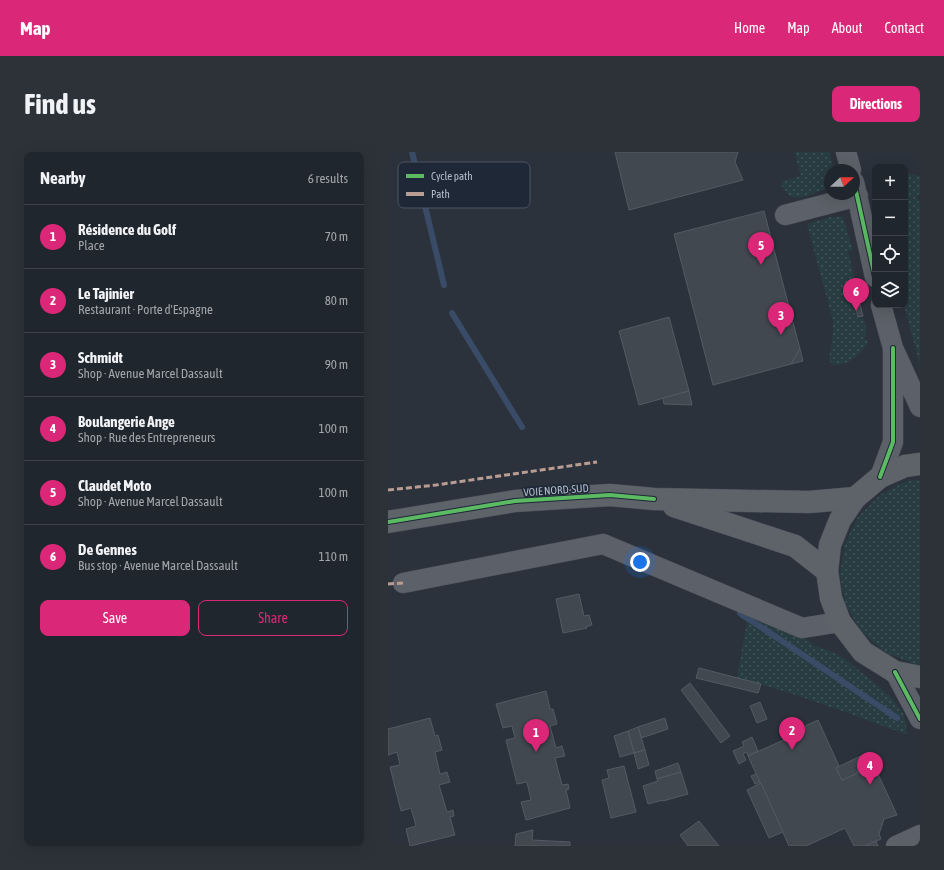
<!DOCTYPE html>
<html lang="en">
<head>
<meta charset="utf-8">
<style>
	:root { --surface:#20262d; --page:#2d3239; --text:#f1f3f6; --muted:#a2a5aa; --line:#3d4349; --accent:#db2777 }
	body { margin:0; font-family:"Asap Condensed",sans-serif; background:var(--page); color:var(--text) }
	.controls { position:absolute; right:12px; top:12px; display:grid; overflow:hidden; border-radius:8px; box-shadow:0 4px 16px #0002 }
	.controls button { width:36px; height:36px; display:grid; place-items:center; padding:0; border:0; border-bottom:1px solid var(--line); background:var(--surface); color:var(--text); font:20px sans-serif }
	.compass { position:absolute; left:436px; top:12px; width:36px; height:36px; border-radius:50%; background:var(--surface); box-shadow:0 4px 16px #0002; rotate:69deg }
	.you { position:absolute; left:252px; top:410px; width:14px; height:14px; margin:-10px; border:3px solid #fff; border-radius:50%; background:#1a73e8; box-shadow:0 0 0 6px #1a73e833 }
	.badge { display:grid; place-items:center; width:26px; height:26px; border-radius:50%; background:var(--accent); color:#fff; font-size:13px; font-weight:700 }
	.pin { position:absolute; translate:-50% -33px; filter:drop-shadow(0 1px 2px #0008) }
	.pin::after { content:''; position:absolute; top:21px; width:14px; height:12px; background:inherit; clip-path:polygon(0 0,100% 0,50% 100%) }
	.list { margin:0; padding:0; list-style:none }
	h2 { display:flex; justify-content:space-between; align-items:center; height:52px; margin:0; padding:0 16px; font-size:17px }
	h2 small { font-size:13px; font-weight:400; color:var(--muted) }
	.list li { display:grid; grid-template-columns:26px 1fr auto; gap:12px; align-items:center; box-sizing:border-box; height:64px; padding:0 16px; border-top:1px solid var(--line) }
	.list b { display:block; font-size:15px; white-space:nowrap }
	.list p { margin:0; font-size:13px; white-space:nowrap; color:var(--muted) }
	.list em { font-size:13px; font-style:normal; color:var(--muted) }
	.actions { display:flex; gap:8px; padding:12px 16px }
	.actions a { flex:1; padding:9px 0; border:1px solid var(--accent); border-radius:8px; text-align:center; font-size:14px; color:var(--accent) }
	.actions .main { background:var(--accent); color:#fff }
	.icon { flex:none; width:22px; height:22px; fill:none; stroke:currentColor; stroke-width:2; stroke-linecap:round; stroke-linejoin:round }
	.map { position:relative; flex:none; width:532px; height:694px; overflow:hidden; border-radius:8px }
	header { display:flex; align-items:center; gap:24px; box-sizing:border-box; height:56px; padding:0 20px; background:var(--accent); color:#fff }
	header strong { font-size:19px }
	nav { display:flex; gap:22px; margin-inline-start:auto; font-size:14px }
	.intro { display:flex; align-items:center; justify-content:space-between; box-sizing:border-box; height:96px; padding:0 24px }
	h1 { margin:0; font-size:28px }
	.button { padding:10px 18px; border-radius:8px; background:var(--accent); color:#fff; font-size:14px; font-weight:700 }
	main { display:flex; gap:24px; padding:0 24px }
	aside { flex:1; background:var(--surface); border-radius:8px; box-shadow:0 4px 16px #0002 }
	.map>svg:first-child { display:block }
	.grass { fill:url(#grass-dots) }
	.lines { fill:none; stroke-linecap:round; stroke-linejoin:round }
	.stream { stroke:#394b67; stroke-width:6 }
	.building { fill:#424850; stroke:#535a63 }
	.minor-casing { stroke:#4a4e56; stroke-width:21 }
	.major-casing { stroke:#494f58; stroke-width:23 }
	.minor { stroke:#5c6068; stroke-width:20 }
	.major { stroke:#5e636a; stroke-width:22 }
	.quiet { stroke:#b99d93; stroke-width:3; stroke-dasharray:6 3; stroke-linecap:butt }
	.cycleway-casing { stroke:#1e2837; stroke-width:6 }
	.cycleway { stroke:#5cba63; stroke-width:4 }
	.labels { text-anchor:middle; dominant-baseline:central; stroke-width:3.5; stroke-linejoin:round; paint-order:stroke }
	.street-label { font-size:11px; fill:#b6becc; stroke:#1e2837 }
	.key { fill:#1e2837; stroke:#4c5564; stroke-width:1 }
	.key-label { font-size:11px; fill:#b6becc }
</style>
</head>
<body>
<header>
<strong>Map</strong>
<nav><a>Home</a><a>Map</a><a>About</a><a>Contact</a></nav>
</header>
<div class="intro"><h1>Find us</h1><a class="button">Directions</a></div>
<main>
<aside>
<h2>Nearby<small>6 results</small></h2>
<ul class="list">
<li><span class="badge">1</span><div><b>Résidence du Golf</b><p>Place</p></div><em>70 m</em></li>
<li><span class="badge">2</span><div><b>Le Tajinier</b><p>Restaurant · Porte d'Espagne</p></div><em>80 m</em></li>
<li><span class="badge">3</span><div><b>Schmidt</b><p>Shop · Avenue Marcel Dassault</p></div><em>90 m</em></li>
<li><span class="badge">4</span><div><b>Boulangerie Ange</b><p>Shop · Rue des Entrepreneurs</p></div><em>100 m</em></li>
<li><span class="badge">5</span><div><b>Claudet Moto</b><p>Shop · Avenue Marcel Dassault</p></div><em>100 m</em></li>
<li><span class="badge">6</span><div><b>De Gennes</b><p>Bus stop · Avenue Marcel Dassault</p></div><em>110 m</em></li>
</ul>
<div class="actions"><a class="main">Save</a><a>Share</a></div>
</aside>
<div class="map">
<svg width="532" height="694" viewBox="0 0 532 694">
	<defs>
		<pattern id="grass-dots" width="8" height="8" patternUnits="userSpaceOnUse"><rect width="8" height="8" fill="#283d42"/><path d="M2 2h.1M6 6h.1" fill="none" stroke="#45575c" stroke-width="1.8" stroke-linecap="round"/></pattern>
	</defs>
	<rect width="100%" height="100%" fill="#2b323c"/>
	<g class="grass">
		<path d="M406,0H441L446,18H442V34C437,38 413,47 406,45C401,44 397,39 394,35L395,29L413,24Z"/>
		<path d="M517,21L532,24V42L529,43L532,53V213L516,153Z"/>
		<path d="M443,65H455L465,99H460L471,147L465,149L470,167L475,166C479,174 479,179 476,187L480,190C472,203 460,214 444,213L441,208L445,181V169L419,72Z"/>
		<path d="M532,328V513L527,512L497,500L474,480L458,453L452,423L457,392L470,365L492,343L519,329Z"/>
		<path d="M353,457L420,488L425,493L444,500L457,507L502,544L515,561L518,571V582C462,562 406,540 349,526L359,470L350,464Z"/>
	</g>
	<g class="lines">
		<g class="stream">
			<path d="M24,0L56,133"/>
			<path d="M64,161L134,275"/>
			<path d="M352,461L509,566"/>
		</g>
	</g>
	<g class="building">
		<path d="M227,0H350L347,10L355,28L241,58Z"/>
		<path d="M376,59L412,197L403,212L325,233L286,82Z"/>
		<path d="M472,152L475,164L470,165L467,153Z"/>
		<path d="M281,165L301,239L251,253L231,179Z"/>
		<path d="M412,197L415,209L403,212Z"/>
		<path d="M301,239L304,253L276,252L275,246Z"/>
		<path d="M191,442L196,464L201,463L204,473L198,475L199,476L175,481L168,447Z"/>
		<path d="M311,516L373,532L370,541L308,526Z"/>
		<path d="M302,531L342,584L333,591L293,538Z"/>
		<path d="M158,539L162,557H165L169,572L162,574L168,596L174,594L177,604L167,606L174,633L180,632L181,637L178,638L182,656L138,668L133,650L143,648L139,630L129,632L118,588L127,586L124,574L115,576L108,552Z"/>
		<path d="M372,550L379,567L369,571L362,554Z"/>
		<path d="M42,566L47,584L50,583L54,598L47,600L52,622L59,620L62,630L51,633L59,660L65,658L66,664L62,665L67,683L22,694L18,677L28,674L23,656L13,659L2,615L12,613L9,600L0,603V577Z"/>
		<path d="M277,566L280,577L253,586L250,575Z"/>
		<path d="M430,568L451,614L448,616L454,628L470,621L469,619L485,611L509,663L496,667L491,682L493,687L477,694H466L457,676L418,694H401L360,604L418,578L417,574Z"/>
		<path d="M250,575L257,598L246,601L240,579Z"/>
		<path d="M240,579L246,601L232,605L226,584Z"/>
		<path d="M364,585L370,599L360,604L359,600L355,602L358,608L351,612L345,599L356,594L354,590Z"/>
		<path d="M257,598L261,613L250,617L246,601Z"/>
		<path d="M481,600L485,611L469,619L470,621L454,628L448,616Z"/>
		<path d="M290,611L293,620L269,627L267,619Z"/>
		<path d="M236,614L248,660L223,666L214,628L221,626L219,618Z"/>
		<path d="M293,620L300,642L275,649V648L260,652L255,634L270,629L269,627Z"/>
		<path d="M368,622L372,630L367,632L363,624Z"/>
		<path d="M373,631L395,680L381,686L359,638Z"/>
		<path d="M311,669L331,694H300L292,683Z"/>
		<path d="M145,678L144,688L182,690V694H127L128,682Z"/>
		<path d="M488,689L490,694H477Z"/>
	</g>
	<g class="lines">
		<g class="minor-casing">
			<g id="minor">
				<path d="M458,0L463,18"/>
				<path d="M466,30L487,125"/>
				<path d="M397,63L470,44"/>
				<path d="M493,153L505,196L532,255"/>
				<path d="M492,325L505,290V196"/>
				<path d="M15,431L215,392L414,476L452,470"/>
				<path d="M507,520L532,567"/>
				<path d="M508,694L532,683"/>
			</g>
		</g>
		<g class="major-casing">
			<g id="major">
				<path d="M532,312L517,314L492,325L467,346L452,368L442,393L439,419L443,446L452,470L475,500L507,520L532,525"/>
				<path d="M286,354L407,394L439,419"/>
				<path d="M0,370L127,349L222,343L266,347L421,350L467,346"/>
			</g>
		</g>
		<use href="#minor" class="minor"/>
		<use href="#major" class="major"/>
		<g class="quiet">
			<path d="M0,338L48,333L209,310"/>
			<path d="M0,432L15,431"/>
		</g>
		<g class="cycleway-casing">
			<g id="cycleway">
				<path d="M466,30L487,125"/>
				<path d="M492,325L505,290V196"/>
				<path d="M0,370L127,349L222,343L266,347"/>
				<path d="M507,520L532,567"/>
			</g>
		</g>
		<use href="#cycleway" class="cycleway"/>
	</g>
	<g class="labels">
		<g class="street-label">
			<text transform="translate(168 338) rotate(-4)">VOIE NORD-SUD</text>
		</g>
	</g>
	<rect x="10" y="10" width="132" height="46" rx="6" class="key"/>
	<rect x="18" y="22" width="18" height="4" fill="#5cba63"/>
	<rect x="18" y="40" width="18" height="4" fill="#b99d93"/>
	<g class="key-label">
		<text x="43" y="28">Cycle path</text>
		<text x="43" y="46">Path</text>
	</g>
</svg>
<div class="controls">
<button>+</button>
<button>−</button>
<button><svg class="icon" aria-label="locate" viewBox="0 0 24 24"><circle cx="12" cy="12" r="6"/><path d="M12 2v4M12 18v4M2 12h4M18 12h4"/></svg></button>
<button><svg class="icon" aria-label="layers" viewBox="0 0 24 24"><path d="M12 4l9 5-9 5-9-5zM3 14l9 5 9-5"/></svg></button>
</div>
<svg class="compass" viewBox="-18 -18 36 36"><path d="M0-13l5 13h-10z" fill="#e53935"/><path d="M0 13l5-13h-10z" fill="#a2a5aa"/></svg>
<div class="you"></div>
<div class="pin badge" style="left:148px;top:600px">1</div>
<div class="pin badge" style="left:404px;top:598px">2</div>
<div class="pin badge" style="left:393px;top:183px">3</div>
<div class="pin badge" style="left:482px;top:633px">4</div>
<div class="pin badge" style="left:373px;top:113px">5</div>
<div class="pin badge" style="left:468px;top:159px">6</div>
</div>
</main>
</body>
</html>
